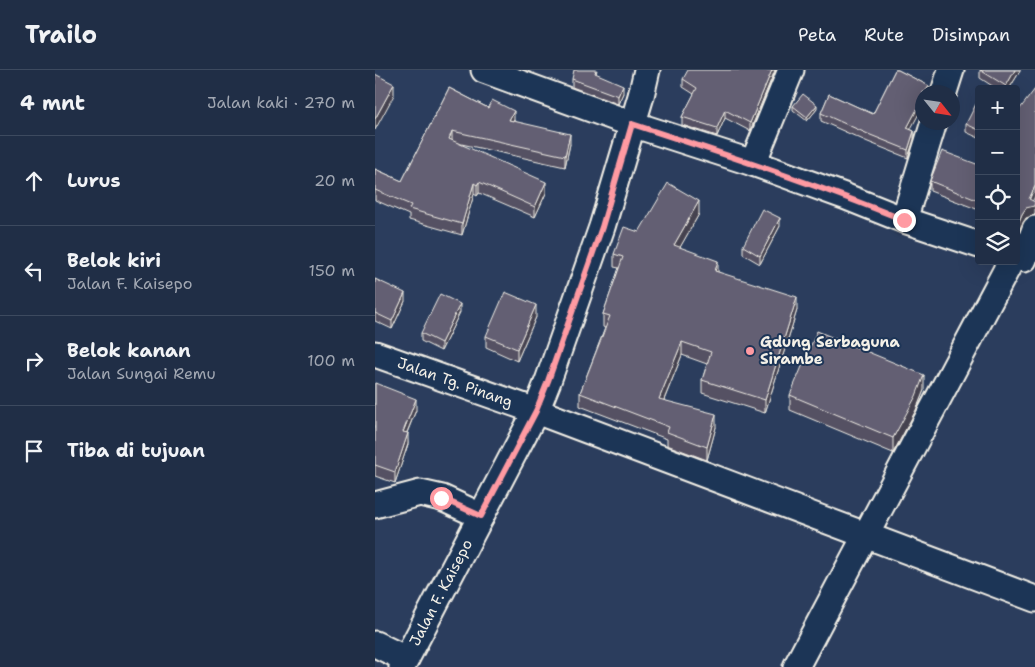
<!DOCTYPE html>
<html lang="id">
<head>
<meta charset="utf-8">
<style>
	:root { --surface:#202e46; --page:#28364d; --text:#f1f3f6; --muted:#a2a8b3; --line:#3d4a5f }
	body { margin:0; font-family:"Shantell Sans",sans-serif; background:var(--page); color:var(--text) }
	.controls { position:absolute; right:15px; top:15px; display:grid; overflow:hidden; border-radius:5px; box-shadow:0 5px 20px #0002 }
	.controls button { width:45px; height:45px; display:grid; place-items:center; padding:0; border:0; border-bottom:1px solid var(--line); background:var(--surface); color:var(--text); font:25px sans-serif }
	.compass { position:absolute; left:540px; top:15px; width:45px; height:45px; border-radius:50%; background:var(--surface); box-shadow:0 5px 20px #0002; rotate:120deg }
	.stop { position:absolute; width:15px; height:15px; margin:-11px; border:4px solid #ff9aa2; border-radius:50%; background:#fff }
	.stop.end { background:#ff9aa2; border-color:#fff; box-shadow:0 1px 5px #0008 }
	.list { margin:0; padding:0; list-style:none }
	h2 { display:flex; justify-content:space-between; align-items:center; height:65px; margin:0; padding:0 20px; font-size:21px }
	h2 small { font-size:16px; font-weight:400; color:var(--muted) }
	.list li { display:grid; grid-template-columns:32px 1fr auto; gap:15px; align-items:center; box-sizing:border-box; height:90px; padding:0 20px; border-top:1px solid var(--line) }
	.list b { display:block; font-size:19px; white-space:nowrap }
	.list p { margin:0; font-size:16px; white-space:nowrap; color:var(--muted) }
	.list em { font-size:16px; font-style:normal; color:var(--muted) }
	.icon { flex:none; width:28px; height:28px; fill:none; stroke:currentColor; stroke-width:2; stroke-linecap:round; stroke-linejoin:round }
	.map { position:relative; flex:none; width:660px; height:597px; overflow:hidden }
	header { display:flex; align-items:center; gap:30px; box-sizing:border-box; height:70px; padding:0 25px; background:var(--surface); border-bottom:1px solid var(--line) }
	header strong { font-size:24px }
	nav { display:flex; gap:28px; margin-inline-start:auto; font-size:18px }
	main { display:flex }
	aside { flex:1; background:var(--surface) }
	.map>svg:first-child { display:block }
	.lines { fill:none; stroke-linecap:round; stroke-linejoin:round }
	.minor-casing { stroke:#f4f1e8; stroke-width:29 }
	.minor { stroke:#1d3557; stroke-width:25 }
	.wall { fill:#555163; stroke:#f4f1e8 }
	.shaded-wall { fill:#454250; stroke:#f4f1e8 }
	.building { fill:#635e73; stroke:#f4f1e8 }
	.route { stroke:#ff9aa2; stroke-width:6 }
	.poi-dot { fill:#ff9aa2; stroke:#1d3557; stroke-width:2 }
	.labels { text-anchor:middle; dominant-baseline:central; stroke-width:4; stroke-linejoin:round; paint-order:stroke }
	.poi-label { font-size:15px; font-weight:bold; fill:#f4f1e8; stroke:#1d3557; text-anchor:start }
	.street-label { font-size:15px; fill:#f4f1e8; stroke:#1d3557 }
</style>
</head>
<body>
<header>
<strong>Trailo</strong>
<nav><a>Peta</a><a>Rute</a><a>Disimpan</a></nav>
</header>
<main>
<aside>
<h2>4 mnt<small>Jalan kaki · 270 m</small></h2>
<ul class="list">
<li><svg class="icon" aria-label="ahead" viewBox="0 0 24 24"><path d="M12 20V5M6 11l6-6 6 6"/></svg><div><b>Lurus</b></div><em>20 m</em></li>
<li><svg class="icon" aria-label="left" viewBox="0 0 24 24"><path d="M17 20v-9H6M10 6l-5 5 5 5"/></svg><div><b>Belok kiri</b><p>Jalan F. Kaisepo</p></div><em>150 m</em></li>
<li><svg class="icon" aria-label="right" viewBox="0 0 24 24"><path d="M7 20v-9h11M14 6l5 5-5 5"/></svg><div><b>Belok kanan</b><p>Jalan Sungai Remu</p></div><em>100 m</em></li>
<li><svg class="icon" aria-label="arrive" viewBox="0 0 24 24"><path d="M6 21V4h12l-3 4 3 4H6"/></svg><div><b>Tiba di tujuan</b></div></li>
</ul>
</aside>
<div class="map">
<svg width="660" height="597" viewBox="0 0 660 597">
	<rect width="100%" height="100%" fill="#2b3d5d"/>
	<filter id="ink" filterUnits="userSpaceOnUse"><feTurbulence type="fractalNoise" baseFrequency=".02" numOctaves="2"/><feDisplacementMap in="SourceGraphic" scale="10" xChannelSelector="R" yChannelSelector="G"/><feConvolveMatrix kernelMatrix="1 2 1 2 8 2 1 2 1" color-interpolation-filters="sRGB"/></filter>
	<g filter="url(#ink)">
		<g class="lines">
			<g class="minor-casing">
				<g id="minor">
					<path d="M109,0L257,54L378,93L469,126L529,150L604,175"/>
					<path d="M569,22L576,0"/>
					<path d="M378,93L416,0"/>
					<path d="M529,150L559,52"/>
					<path d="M649,189L660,159"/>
					<path id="s1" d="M0,284L161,341L660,529"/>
					<path d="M0,435L45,423L67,428L106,446"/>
					<path d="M0,574L31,589"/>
					<path id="s2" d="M27,597L161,341L173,311L227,157L266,26L272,0"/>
					<path d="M421,597L636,191"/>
				</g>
			</g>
			<use href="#minor" class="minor"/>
		</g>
		<g class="wall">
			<path d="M222,0L221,4L248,23L243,34L197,17V9Z"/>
			<path d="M400,0L375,61L350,48L342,66L307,55V47L319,24L308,17V9Z"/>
			<path d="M520,0H523L554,16V22H548V36L535,59L539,61V69L533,88L493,72L446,51V43L454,24L498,44Z"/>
			<path d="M605,0H645V1L634,19H622L605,8Z"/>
			<path d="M74,18L139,51L195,74L190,97L82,73L171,123L160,147L104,123L102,126L99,124L87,165L34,150V145L0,130V99L27,111Z"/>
			<path d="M604,35V68L591,62V54Z"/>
			<path d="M418,36L442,39L432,51L418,40Z"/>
			<path d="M604,95V140L555,121V111Z"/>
			<path d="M324,144L305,177L343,202L422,240L390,343L327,323V310L332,294L307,285L289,330L341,357L332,390L292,375V369L205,336V323L230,258L228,257V244L244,198L239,197V184L264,162Z"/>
			<path d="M405,156L385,194L368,184V176Z"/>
			<path d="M0,209L30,231L17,259L0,251Z"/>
			<path d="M85,242L66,281L46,271V263Z"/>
			<path d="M161,247L142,291L111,277V266Z"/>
			<path d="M0,313L41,340L32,363L33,374L20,413L0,406Z"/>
			<path d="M549,320L541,340L518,383L415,340V325Z"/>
		</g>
		<g class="shaded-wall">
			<path d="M397,0H400L375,61V53Z"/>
			<path d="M640,0H645V1L634,19H631V16Z"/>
			<path d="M19,14V25L0,60V49Z"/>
			<path d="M248,15V23L243,34V26Z"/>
			<path d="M554,16V22H550Z"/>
			<path d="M548,28V36L532,66V58Z"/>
			<path d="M442,35V39L432,51V47Z"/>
			<path d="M350,40V48L342,66V58Z"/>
			<path d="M139,41V51L134,50Z"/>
			<path d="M77,61V71L74,69Z"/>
			<path d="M539,61V69L533,88V80Z"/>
			<path d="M195,64V74L190,97V86Z"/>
			<path d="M104,112V123L102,126V115Z"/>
			<path d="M171,112V123L160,147V137Z"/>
			<path d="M99,113V124L87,165V154Z"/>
			<path d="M660,116V126L655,137L660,132V142L659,145L651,148L647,154L641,168V159L647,144L651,138Z"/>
			<path d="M324,131V144L299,188V175Z"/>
			<path d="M405,148V156L385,194V186Z"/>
			<path d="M343,191V204L340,201Z"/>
			<path d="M30,223V231L17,259V251Z"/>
			<path d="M422,227V240L390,343V330Z"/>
			<path d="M85,234V242L66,281V273Z"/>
			<path d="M161,235V247L142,291V279Z"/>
			<path d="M307,272V285L284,342V329Z"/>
			<path d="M549,305V320L541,340L518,383V368Z"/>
			<path d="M41,329V340L28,372V362Z"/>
			<path d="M341,344V357L332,390V377Z"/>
			<path d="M33,363V374L20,413V402Z"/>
		</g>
		<g class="building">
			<path d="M199,0H221L220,3L248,15L243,26L197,9Z"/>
			<path d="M313,0H397L375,53L350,40L342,58L307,47L322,18L308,9Z"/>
			<path d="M520,0H523L554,16L550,22H548V28L532,58L539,61L533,80L493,64L446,43L454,24L498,44Z"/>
			<path d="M605,0H640L631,16Z"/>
			<path d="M0,4L19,14L0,49Z"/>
			<path d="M74,18L113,38L117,30L139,41L134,50L195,64L190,86L77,61L74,69L171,112L160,137L104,112L102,115L99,113L87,154L34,139L36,135L0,120V99L27,111Z"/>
			<path d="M660,19V116L654,129L660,132L659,136L651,138L647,144L641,159V44Z"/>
			<path d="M428,24L442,35L432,47L418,36Z"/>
			<path d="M601,34L604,35V60L591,54Z"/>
			<path d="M567,81L604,95V131L555,111Z"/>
			<path d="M293,113L324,131L299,175L343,191L340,201L422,227L390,330L327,310L336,282L307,272L284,329L341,344L332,377L292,362L294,357L205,323L235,246L228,244L248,187L239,184L249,157L264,162Z"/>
			<path d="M387,139L405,148L385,186L368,176Z"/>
			<path d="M0,209L30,223L17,251L0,243Z"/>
			<path d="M130,222L161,235L142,279L111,266Z"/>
			<path d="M65,224L85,234L66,273L46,263Z"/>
			<path d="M442,261L549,305L541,326L518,368L415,325Z"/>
			<path d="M0,313L41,329L28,362L33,363L20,402L0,395Z"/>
		</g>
	</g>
	<g class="lines" filter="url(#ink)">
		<path class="route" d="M66,428L106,446L161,341L173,311L227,157L257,54C349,84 440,114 529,150"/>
	</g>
	<circle class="poi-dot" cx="375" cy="281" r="5"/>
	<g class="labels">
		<g class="poi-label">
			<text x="385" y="272">Gdung Serbaguna<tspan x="385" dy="17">Sirambe</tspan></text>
		</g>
		<g class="street-label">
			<text stroke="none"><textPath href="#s1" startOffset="85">Jalan Tg. Pinang</textPath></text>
			<text stroke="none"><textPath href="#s2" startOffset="84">Jalan F. Kaisepo</textPath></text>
		</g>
	</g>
</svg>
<div class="controls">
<button>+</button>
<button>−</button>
<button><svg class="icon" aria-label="locate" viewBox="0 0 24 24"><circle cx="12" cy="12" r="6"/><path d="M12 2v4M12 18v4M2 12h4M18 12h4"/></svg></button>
<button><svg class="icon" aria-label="layers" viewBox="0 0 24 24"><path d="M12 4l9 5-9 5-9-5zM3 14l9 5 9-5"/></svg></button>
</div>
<svg class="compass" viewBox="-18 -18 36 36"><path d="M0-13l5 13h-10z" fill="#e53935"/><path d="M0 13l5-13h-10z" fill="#a2a8b3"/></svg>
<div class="stop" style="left:66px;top:428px"></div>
<div class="stop end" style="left:529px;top:150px"></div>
</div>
</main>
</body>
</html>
